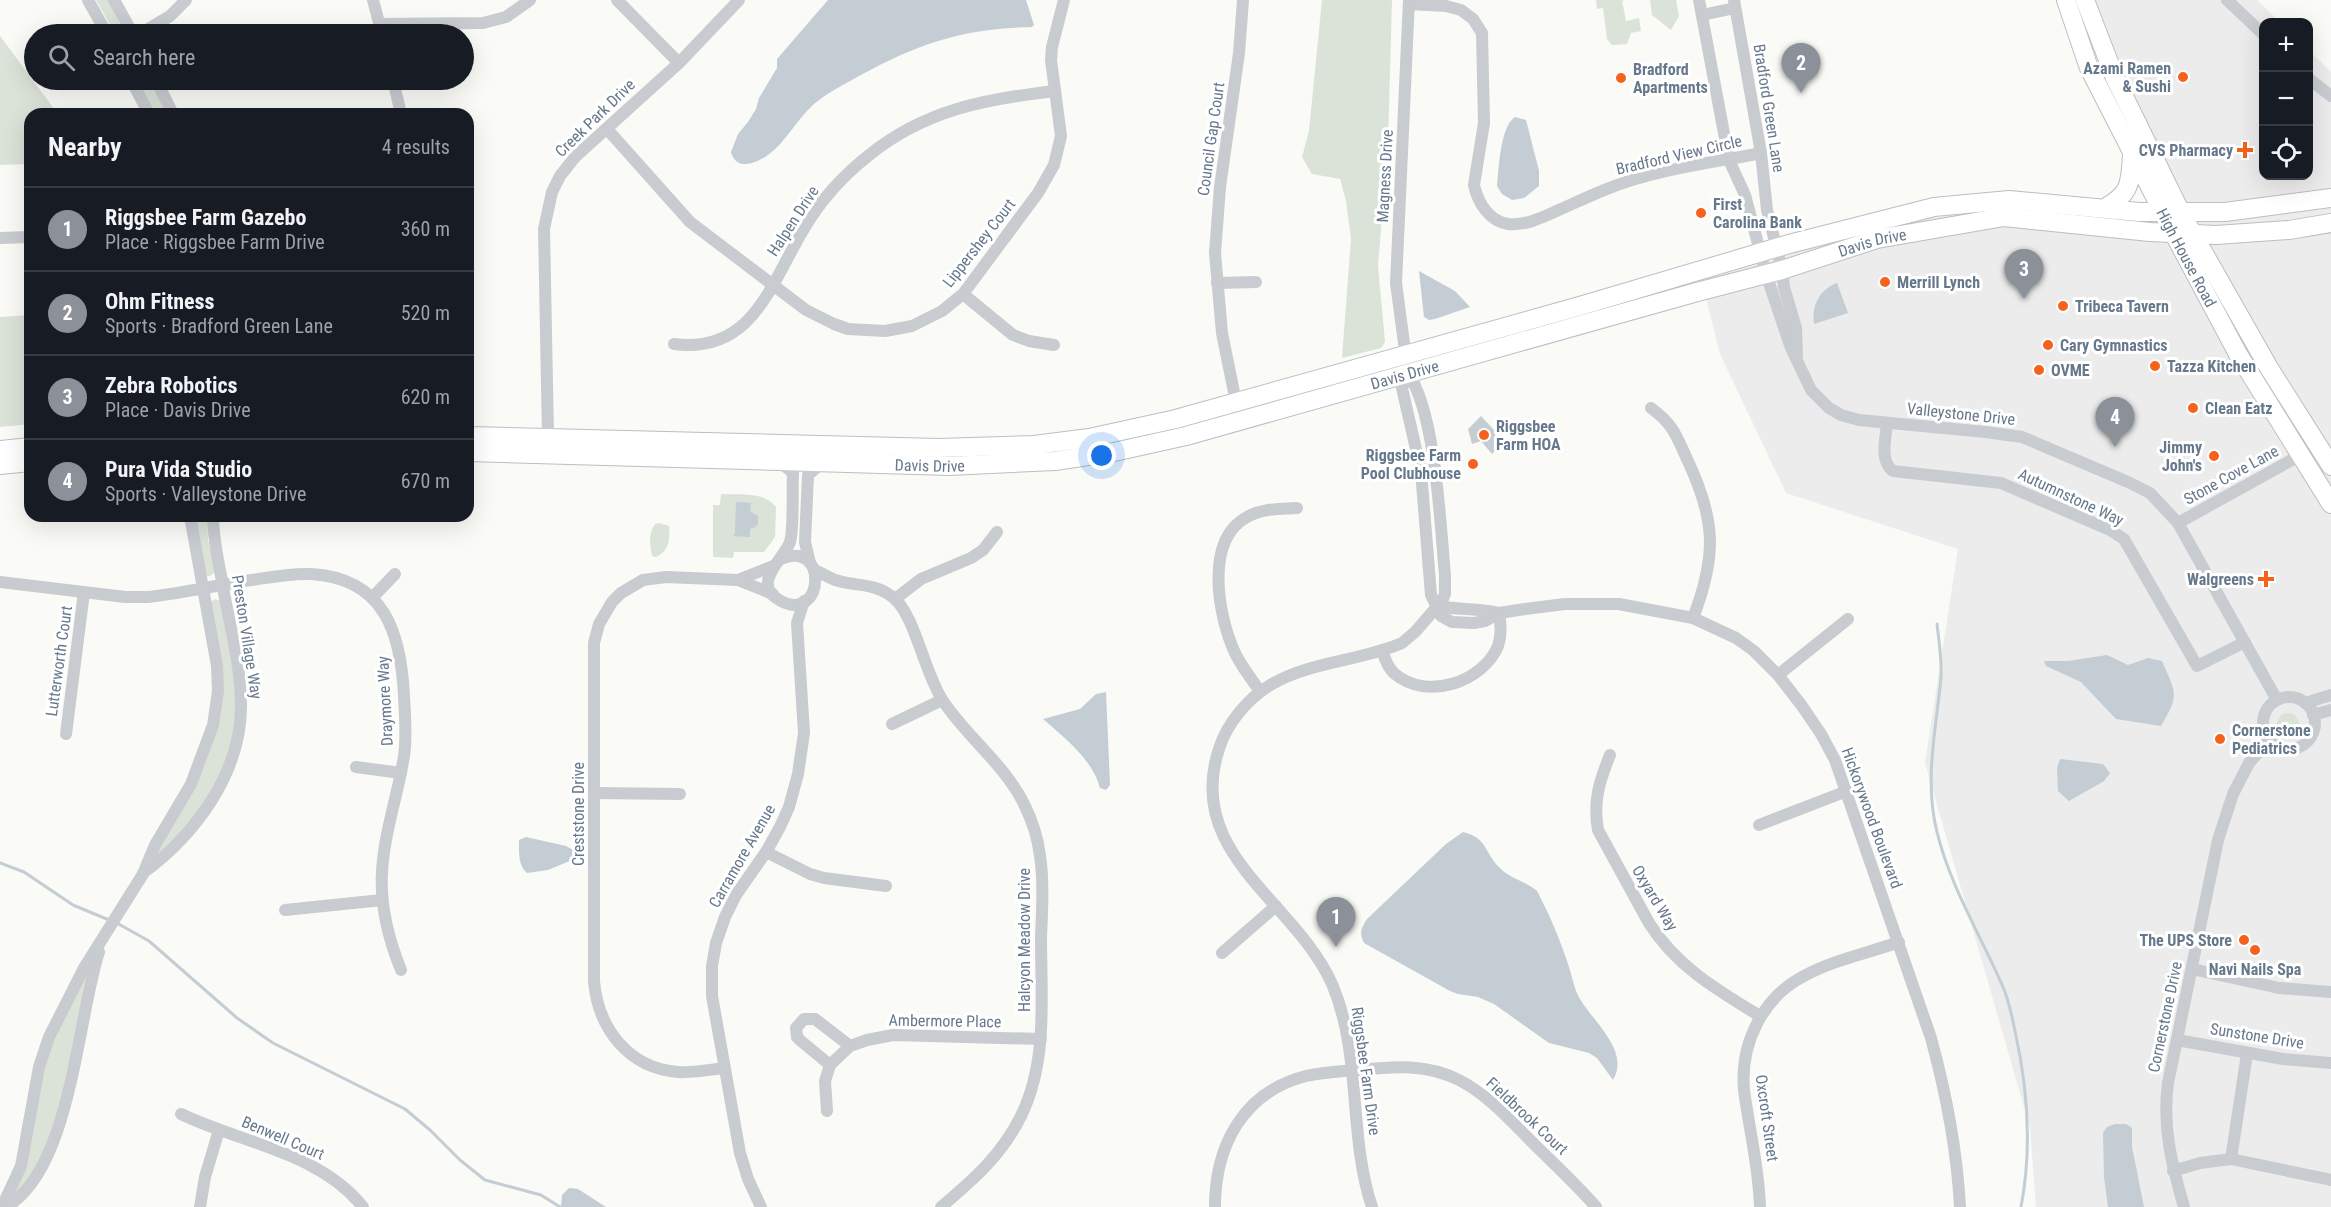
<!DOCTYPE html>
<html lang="en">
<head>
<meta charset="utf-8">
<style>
	:root { --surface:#171b24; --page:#242831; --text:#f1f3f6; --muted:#9ea1a6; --line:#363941; --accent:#8c9099 }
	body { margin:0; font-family:"Roboto Condensed",sans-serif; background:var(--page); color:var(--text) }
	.controls { position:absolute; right:18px; top:18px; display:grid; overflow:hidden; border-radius:12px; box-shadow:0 6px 24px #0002 }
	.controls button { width:54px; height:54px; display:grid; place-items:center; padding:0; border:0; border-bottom:2px solid var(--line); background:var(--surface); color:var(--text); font:30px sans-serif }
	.you { position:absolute; left:1102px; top:456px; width:21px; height:21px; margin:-15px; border:4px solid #fff; border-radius:50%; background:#1a73e8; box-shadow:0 0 0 9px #1a73e833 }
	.badge { display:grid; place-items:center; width:39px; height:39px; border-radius:50%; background:var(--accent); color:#fff; font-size:20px; font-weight:700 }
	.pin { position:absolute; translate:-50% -50px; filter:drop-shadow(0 2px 3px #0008) }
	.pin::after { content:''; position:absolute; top:32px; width:21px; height:18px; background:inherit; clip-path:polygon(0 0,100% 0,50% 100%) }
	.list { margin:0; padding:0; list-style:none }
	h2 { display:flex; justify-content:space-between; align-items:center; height:78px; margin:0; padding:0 24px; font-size:26px }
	h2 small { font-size:20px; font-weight:400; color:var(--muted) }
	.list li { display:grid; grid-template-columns:39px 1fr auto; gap:18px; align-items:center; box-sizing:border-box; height:84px; padding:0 24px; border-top:2px solid var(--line) }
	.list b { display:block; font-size:22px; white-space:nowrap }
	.list p { margin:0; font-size:20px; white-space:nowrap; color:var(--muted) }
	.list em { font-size:20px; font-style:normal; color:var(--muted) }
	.icon { flex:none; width:33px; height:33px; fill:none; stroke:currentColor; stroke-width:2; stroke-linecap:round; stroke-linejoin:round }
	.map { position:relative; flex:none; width:2331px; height:1207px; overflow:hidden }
	.search { position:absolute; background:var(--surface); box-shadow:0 6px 24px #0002; left:24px; top:24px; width:450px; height:66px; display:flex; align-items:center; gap:15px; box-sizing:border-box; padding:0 21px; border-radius:33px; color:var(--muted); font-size:22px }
	.panel { position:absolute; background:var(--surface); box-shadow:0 6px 24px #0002; left:24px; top:108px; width:450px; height:414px; border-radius:18px }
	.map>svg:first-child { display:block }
	.built { fill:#ebeceb }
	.green { fill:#dbe2d8 }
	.water { fill:#c3cdd3 }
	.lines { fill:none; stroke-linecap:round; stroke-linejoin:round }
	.stream { stroke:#c3cdd3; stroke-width:3 }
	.primary-casing { stroke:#babfc3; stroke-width:20 }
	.minor { stroke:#c8cbd0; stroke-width:12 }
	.primary { stroke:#fff; stroke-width:18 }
	.poi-dot { fill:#f4621e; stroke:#fff; stroke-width:2 }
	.labels { text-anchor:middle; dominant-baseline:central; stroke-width:6; stroke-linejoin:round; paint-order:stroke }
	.poi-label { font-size:16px; font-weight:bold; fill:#66788b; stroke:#fff; text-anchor:start }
	.street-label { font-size:16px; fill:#66788b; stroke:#fff }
</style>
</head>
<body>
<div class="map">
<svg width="2331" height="1207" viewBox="0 0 2331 1207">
	<rect width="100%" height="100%" fill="#fafaf7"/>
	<path class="built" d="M2081,0H2257L2280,22H2264V176H2308L2309,50L2331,72V1207H2036L2030,1128L1925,763L1958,549L1786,493L1720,354L1701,277L1881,225L1994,209L2178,222L2154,170L2085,31Z"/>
	<g class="green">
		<path d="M96,0H109L123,30L119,34L113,30Z"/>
		<path d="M1322,0H1392L1388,143L1378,266L1385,342L1381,348L1342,358L1351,239L1346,201L1340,179L1312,174L1302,157L1309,131Z"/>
		<path d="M1596,0H1625L1622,1L1626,21L1639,18L1641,31L1631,33L1627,44L1612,45L1607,39L1603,8L1597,9Z"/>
		<path d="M1650,0H1676L1679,16L1671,30L1652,15Z"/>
		<path d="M0,36L58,114H30V164L0,165Z"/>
		<path d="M134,80H150L168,114H153Z"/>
		<path d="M30,315V424L0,427V317Z"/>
		<path d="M721,494C740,495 763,491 776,507L775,537L764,552H734L733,558L713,557V505H720Z"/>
		<path d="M192,516H207L208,540L216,571L210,576H205Z"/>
		<path d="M659,523L669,526C670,540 669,551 656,557L652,556C650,545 648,534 655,524Z"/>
		<path d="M215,599L221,601C226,632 235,664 237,696C238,708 235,720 233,732C223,787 198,818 157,854L216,726L210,602Z"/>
		<circle cx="2288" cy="724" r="11"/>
		<path d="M98,947L57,1125L32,1178L7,1204L47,1050Z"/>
	</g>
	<g class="water">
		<path d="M828,0H1026L1034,25L1032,27C965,28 919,43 861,75C845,84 828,92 814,104C797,119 786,142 768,155C755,164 736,171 731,152L738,134L748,122L756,109L759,98L777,68V59Z"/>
		<path d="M1515,117L1526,120L1539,171V186L1524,198L1512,200L1502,194L1497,186C1499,168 1500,127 1515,117Z"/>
		<path d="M1419,271L1455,291L1470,307L1435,319L1429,320L1424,317Z"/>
		<path d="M1837,283L1848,313L1814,324C1811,306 1820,289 1837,283Z"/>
		<path d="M1481,416L1505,442L1492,454L1481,441L1472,444L1468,429Z"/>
		<path d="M736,502L751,503L750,511L758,516V524L755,527L750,529V537L733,536L735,533Z"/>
		<path d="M2107,655L2128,665L2148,658L2162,661C2176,694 2180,694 2161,726L2116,719L2081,682L2046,666L2044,661H2068Z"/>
		<path d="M1106,692L1110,785L1106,790L1100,788C1093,760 1064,737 1043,719L1080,709L1096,694Z"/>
		<path d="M2060,759L2103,764L2110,773L2104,781L2069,801L2058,791L2057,768Z"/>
		<path d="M1463,832C1488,838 1484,853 1500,868C1510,879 1526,881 1537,891C1549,914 1560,939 1568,964C1571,973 1573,982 1576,991C1586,1017 1632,1048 1613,1080L1597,1058L1589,1053L1549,1043L1494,1004L1478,997L1458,994L1450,991L1364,943C1359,933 1361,928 1367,919L1446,844Z"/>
		<path d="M526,837L566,846L575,851L572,860L548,870L527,873C518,866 519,852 519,840Z"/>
		<path d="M2115,1124H2126L2132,1128V1147L2144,1207H2108L2104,1177L2103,1133L2107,1127Z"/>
		<path d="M569,1188L578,1189L606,1207H561L562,1195Z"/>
	</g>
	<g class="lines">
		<g class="stream">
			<path d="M1937,624C1939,642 1942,660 1941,678C1936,729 1924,781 1937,832C1950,886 1981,936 2003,987C2009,1001 2012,1016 2015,1031C2028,1089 2032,1149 2021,1207"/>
			<path d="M0,863L24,872L73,905L109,920"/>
			<path d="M115,922L149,941L237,1018L273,1043L405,1109L430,1130L460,1160L485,1180L541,1195L560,1207"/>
		</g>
		<g class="primary-casing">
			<g id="primary">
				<path id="s1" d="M2066,0L2089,68L2174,234L2238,354L2331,504"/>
				<path d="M2085,0L2115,78L2181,213L2269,368L2331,466"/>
				<path d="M2105,208C2131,193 2130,184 2132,155"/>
				<path d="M468,436L939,448L1034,445L1089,438L1176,419L1580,306L1789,244L1934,207L2009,200L2139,212H2225L2331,198"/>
				<path d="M0,450L30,447"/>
				<path id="s2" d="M468,452L949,466L1055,461L1114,452L1186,436L1697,292L1782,270L1877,239L2004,217L2150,232L2216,235L2289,230L2331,223"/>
				<path d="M0,465L30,462"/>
			</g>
		</g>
		<g class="minor">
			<path d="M88,0L107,34"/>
			<path d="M114,0L133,34"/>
			<path d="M373,0L382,34"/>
			<path d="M617,0L679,63"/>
			<path d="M1699,0L1729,160L1745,195L1766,274L1791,348L1811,390L1829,408L1841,415L1859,420L1985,432L2022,437L2128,482L2150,493L2178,523L2277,700"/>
			<path d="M1734,0L1761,153L1767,210L1782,270L1784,287L1796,328L1797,356"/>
			<path d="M2227,0L2264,35"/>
			<path d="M1409,4L1446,6L1461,10L1473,19L1482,33L1484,123L1474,185C1478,203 1489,221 1508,224C1527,226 1545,216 1561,209C1588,197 1615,184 1643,177C1681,166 1722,161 1761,153"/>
			<path d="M1702,15L1735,8"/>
			<path d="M379,24L483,23L506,17L530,0"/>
			<path d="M140,34L170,16L186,0"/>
			<path d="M2308,78L2331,96"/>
			<path d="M131,80L149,114"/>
			<path d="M156,80L173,114"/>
			<path d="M393,80L401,114"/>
			<path d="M607,129L690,222L806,310L834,324L848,329L885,331L912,326L942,311L963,294L1038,193L1054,165L1061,136L1051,60L1052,47L1064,0"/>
			<path d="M0,238L30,237"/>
			<path d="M1217,283L1256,282"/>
			<path d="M963,294L1013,335L1029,341L1054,345"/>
			<path d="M674,344C754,354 771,282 805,227C821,200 844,175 868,156C924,110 985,99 1055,91"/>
			<path d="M1408,373L1402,388L1421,471L1431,595L1441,616L1452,622L1474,623L1485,621L1499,613L1525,609L1565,604H1619L1693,618L1736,638L1754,651L1778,675L1802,706L1821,734L1835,760L1931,1038C1946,1093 1957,1150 1960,1207"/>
			<path d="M1236,402L1222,333L1215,253L1220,187L1239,53L1243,0"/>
			<path d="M1651,408C1673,424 1676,435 1687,459C1716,520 1717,556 1693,618"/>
			<path d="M1887,423C1886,439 1879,460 1893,471L2001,483L2110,530L2124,539L2197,666L2245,642"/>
			<path d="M548,437L544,229L552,192L560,176L575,157L679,63L739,0"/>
			<path d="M2178,523L2299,456"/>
			<path d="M779,560C829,536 825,624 781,601C749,585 784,559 790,542C794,530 792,489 793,473L780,462"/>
			<path d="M810,563L805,542L808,475L822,463"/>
			<path d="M815,570C821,573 828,577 835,580C857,587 876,582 895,599C915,617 925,674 943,701C967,737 1005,765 1024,804C1032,820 1038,838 1040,856C1044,882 1042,911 1041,938C1041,997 1048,1061 1021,1116C1002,1155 973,1180 941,1207"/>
			<path d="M738,580L773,566"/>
			<path d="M0,582L125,597H148C183,593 217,585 252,580C271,577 291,573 311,574C385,578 401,634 404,696C405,716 407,736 404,756C398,795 384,833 382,872C380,906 388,938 401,970"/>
			<path d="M372,598L395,574"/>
			<path d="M895,599L921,579L971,558L983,550L997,532"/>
			<path d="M1437,606C1458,610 1479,608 1499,613"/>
			<path d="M1382,650C1385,659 1388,668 1395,674C1427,701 1483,682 1498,646C1502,635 1501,624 1499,613"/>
			<path d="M1778,675L1848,619"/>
			<path d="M1260,691C1251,679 1242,667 1235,653C1218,616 1204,540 1247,517C1263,508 1280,509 1297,508"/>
			<circle cx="2289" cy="723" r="26"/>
			<path d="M2305,703L2331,695"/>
			<path d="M2313,715L2331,710"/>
			<path d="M892,724L942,700"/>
			<path d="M66,734L84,592"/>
			<path d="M1610,755C1599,782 1593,802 1598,830L1649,923C1676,966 1717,990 1760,1016"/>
			<path d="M356,767L401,773"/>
			<path d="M595,793L680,794"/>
			<path d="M1759,825L1847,791"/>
			<path d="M766,852L810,874L824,878L886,886"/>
			<path d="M143,873C196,834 241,773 241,706C241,668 231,630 224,593C220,567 213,542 213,516"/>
			<path d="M285,910L382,900"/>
			<path d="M1222,953L1276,906"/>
			<path d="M2192,969L2279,988L2331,992"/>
			<path d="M2177,1040L2283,1059L2331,1063"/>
			<path d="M830,1065L801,1041L797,1037L796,1028L804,1019H815L850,1046"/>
			<path d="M724,1068C709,1070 693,1073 678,1072C628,1068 598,1028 594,981V643L599,624L612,602L621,593L643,580L666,577L738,580L773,594"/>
			<path d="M827,1111L825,1081L830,1065L850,1046L867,1040L893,1035L1041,1039"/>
			<path d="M181,1114C241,1143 319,1152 363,1207"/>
			<path d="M2231,1159L2247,1054"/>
			<path d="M2173,1171L2200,1163L2231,1159L2331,1180"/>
			<path d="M2,1207L21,1166L39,1067L49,1037L84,968L143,874L155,845L191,784L213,725L218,691L217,666L190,516"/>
			<path d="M6,1207C71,1170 77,1020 99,952"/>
			<path d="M200,1207L205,1177L219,1130"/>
			<path d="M761,1207L748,1179L740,1153L712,996V966L716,943L725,917L736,895L766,852L780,827L789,807L798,774L804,733L797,623L804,601"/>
			<path d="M1215,1207C1215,1146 1243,1092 1306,1076C1324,1072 1342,1071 1361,1070C1395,1066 1427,1064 1459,1080C1488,1095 1509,1119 1532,1142C1553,1163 1576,1184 1596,1207"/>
			<path d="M1372,1207C1348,1135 1362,1054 1332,984C1296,902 1184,854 1219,749C1227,723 1248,698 1272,684C1312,661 1361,661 1402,643L1415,632L1442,601L1445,594V575C1440,523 1436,414 1408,373L1396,283L1409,0"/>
			<path d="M1760,1207C1759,1167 1749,1129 1744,1090C1740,1043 1763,997 1804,976C1833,960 1868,953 1899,942"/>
			<path d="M2184,1207C2172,1165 2162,1127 2168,1083L2218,840L2233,794L2249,763L2269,740"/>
		</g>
		<use href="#primary" class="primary"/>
	</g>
	<g class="poi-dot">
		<circle cx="2183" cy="77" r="6"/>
		<circle cx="1621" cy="78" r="6"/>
		<path d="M2242 141h6v6h6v6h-6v6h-6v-6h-6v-6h6z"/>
		<circle cx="1701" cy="213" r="6"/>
		<circle cx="1885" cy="282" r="6"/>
		<circle cx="2063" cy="306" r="6"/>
		<circle cx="2048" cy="345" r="6"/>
		<circle cx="2155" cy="366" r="6"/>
		<circle cx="2039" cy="370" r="6"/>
		<circle cx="2193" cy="408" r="6"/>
		<circle cx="1484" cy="435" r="6"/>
		<circle cx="2214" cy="456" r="6"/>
		<circle cx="1473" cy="464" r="6"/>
		<path d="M2263 570h6v6h6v6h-6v6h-6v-6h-6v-6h6z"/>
		<circle cx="2220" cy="739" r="6"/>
		<circle cx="2244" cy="940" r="6"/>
		<circle cx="2255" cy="950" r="6"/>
	</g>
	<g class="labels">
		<g class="poi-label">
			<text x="2171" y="68" text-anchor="end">Azami Ramen<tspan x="2171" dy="18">&amp; Sushi</tspan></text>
			<text x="1633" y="69">Bradford<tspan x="1633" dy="18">Apartments</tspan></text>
			<text x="2233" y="150" text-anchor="end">CVS Pharmacy</text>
			<text x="1713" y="204">First<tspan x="1713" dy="18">Carolina Bank</tspan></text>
			<text x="1897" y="282">Merrill Lynch</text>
			<text x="2075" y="306">Tribeca Tavern</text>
			<text x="2060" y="345">Cary Gymnastics</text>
			<text x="2167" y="366">Tazza Kitchen</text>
			<text x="2051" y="370">OVME</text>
			<text x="2205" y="408">Clean Eatz</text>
			<text x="1496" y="426">Riggsbee<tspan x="1496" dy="18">Farm HOA</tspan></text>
			<text x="2202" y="447" text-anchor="end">Jimmy<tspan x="2202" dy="18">John's</tspan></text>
			<text x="1461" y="455" text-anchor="end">Riggsbee Farm<tspan x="1461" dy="18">Pool Clubhouse</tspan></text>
			<text x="2254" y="579" text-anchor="end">Walgreens</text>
			<text x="2232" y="730">Cornerstone<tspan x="2232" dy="18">Pediatrics</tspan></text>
			<text x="2232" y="940" text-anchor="end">The UPS Store</text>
			<text x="2255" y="969" text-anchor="middle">Navi Nails Spa</text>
		</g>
		<g class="street-label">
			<text transform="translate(1769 108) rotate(81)">Bradford Green Lane</text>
			<text transform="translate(595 118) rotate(-44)">Creek Park Drive</text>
			<text transform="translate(1211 139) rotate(-82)">Council Gap Court</text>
			<text transform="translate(1679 155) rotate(-13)">Bradford View Circle</text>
			<text transform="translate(1385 176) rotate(-87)">Magness Drive</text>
			<text transform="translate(793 221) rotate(-57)">Halpen Drive</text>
			<text transform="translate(979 243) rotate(-52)">Lippershey Court</text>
			<text stroke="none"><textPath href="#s2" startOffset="1434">Davis Drive</textPath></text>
			<text stroke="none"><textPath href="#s1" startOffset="285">High House Road</textPath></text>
			<text stroke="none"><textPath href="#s2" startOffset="948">Davis Drive</textPath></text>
			<text transform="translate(1961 414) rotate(6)">Valleystone Drive</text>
			<text stroke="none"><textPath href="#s2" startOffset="462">Davis Drive</textPath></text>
			<text transform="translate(2231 475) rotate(-29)">Stone Cove Lane</text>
			<text transform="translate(2071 497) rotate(25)">Autumnstone Way</text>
			<text transform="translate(247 637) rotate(81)">Preston Village Way</text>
			<text transform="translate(59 661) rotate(-82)">Lutterworth Court</text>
			<text transform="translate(385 701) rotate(-93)">Draymore Way</text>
			<text transform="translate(578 814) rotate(-90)">Creststone Drive</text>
			<text transform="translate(1872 818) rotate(70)">Hickorywood Boulevard</text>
			<text transform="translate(742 856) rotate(-60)">Carramore Avenue</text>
			<text transform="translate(1655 898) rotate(59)">Oxyard Way</text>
			<text transform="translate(1024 940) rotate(-90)">Halcyon Meadow Drive</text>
			<text transform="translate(2165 1017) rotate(-78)">Cornerstone Drive</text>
			<text transform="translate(945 1021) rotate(1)">Ambermore Place</text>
			<text transform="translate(2257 1036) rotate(9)">Sunstone Drive</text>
			<text transform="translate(1366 1071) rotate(82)">Riggsbee Farm Drive</text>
			<text transform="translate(1527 1116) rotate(43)">Fieldbrook Court</text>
			<text transform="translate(1767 1118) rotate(82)">Oxcroft Street</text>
			<text transform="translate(283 1138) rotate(23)">Benwell Court</text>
		</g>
	</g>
</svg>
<div class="controls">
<button>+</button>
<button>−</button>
<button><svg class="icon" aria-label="locate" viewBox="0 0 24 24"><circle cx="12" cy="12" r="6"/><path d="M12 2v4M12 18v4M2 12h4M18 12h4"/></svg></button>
</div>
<div class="you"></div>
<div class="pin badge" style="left:1336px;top:947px">1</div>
<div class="pin badge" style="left:1801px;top:93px">2</div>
<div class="pin badge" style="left:2024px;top:299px">3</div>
<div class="pin badge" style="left:2115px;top:447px">4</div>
<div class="search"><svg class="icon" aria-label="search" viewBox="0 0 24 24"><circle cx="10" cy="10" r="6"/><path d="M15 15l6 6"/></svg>Search here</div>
<section class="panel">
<h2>Nearby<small>4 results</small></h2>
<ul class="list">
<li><span class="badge">1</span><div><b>Riggsbee Farm Gazebo</b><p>Place · Riggsbee Farm Drive</p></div><em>360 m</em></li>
<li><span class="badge">2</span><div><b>Ohm Fitness</b><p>Sports · Bradford Green Lane</p></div><em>520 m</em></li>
<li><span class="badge">3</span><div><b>Zebra Robotics</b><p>Place · Davis Drive</p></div><em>620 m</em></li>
<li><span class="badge">4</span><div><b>Pura Vida Studio</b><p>Sports · Valleystone Drive</p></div><em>670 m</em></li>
</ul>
</section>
</div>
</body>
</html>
